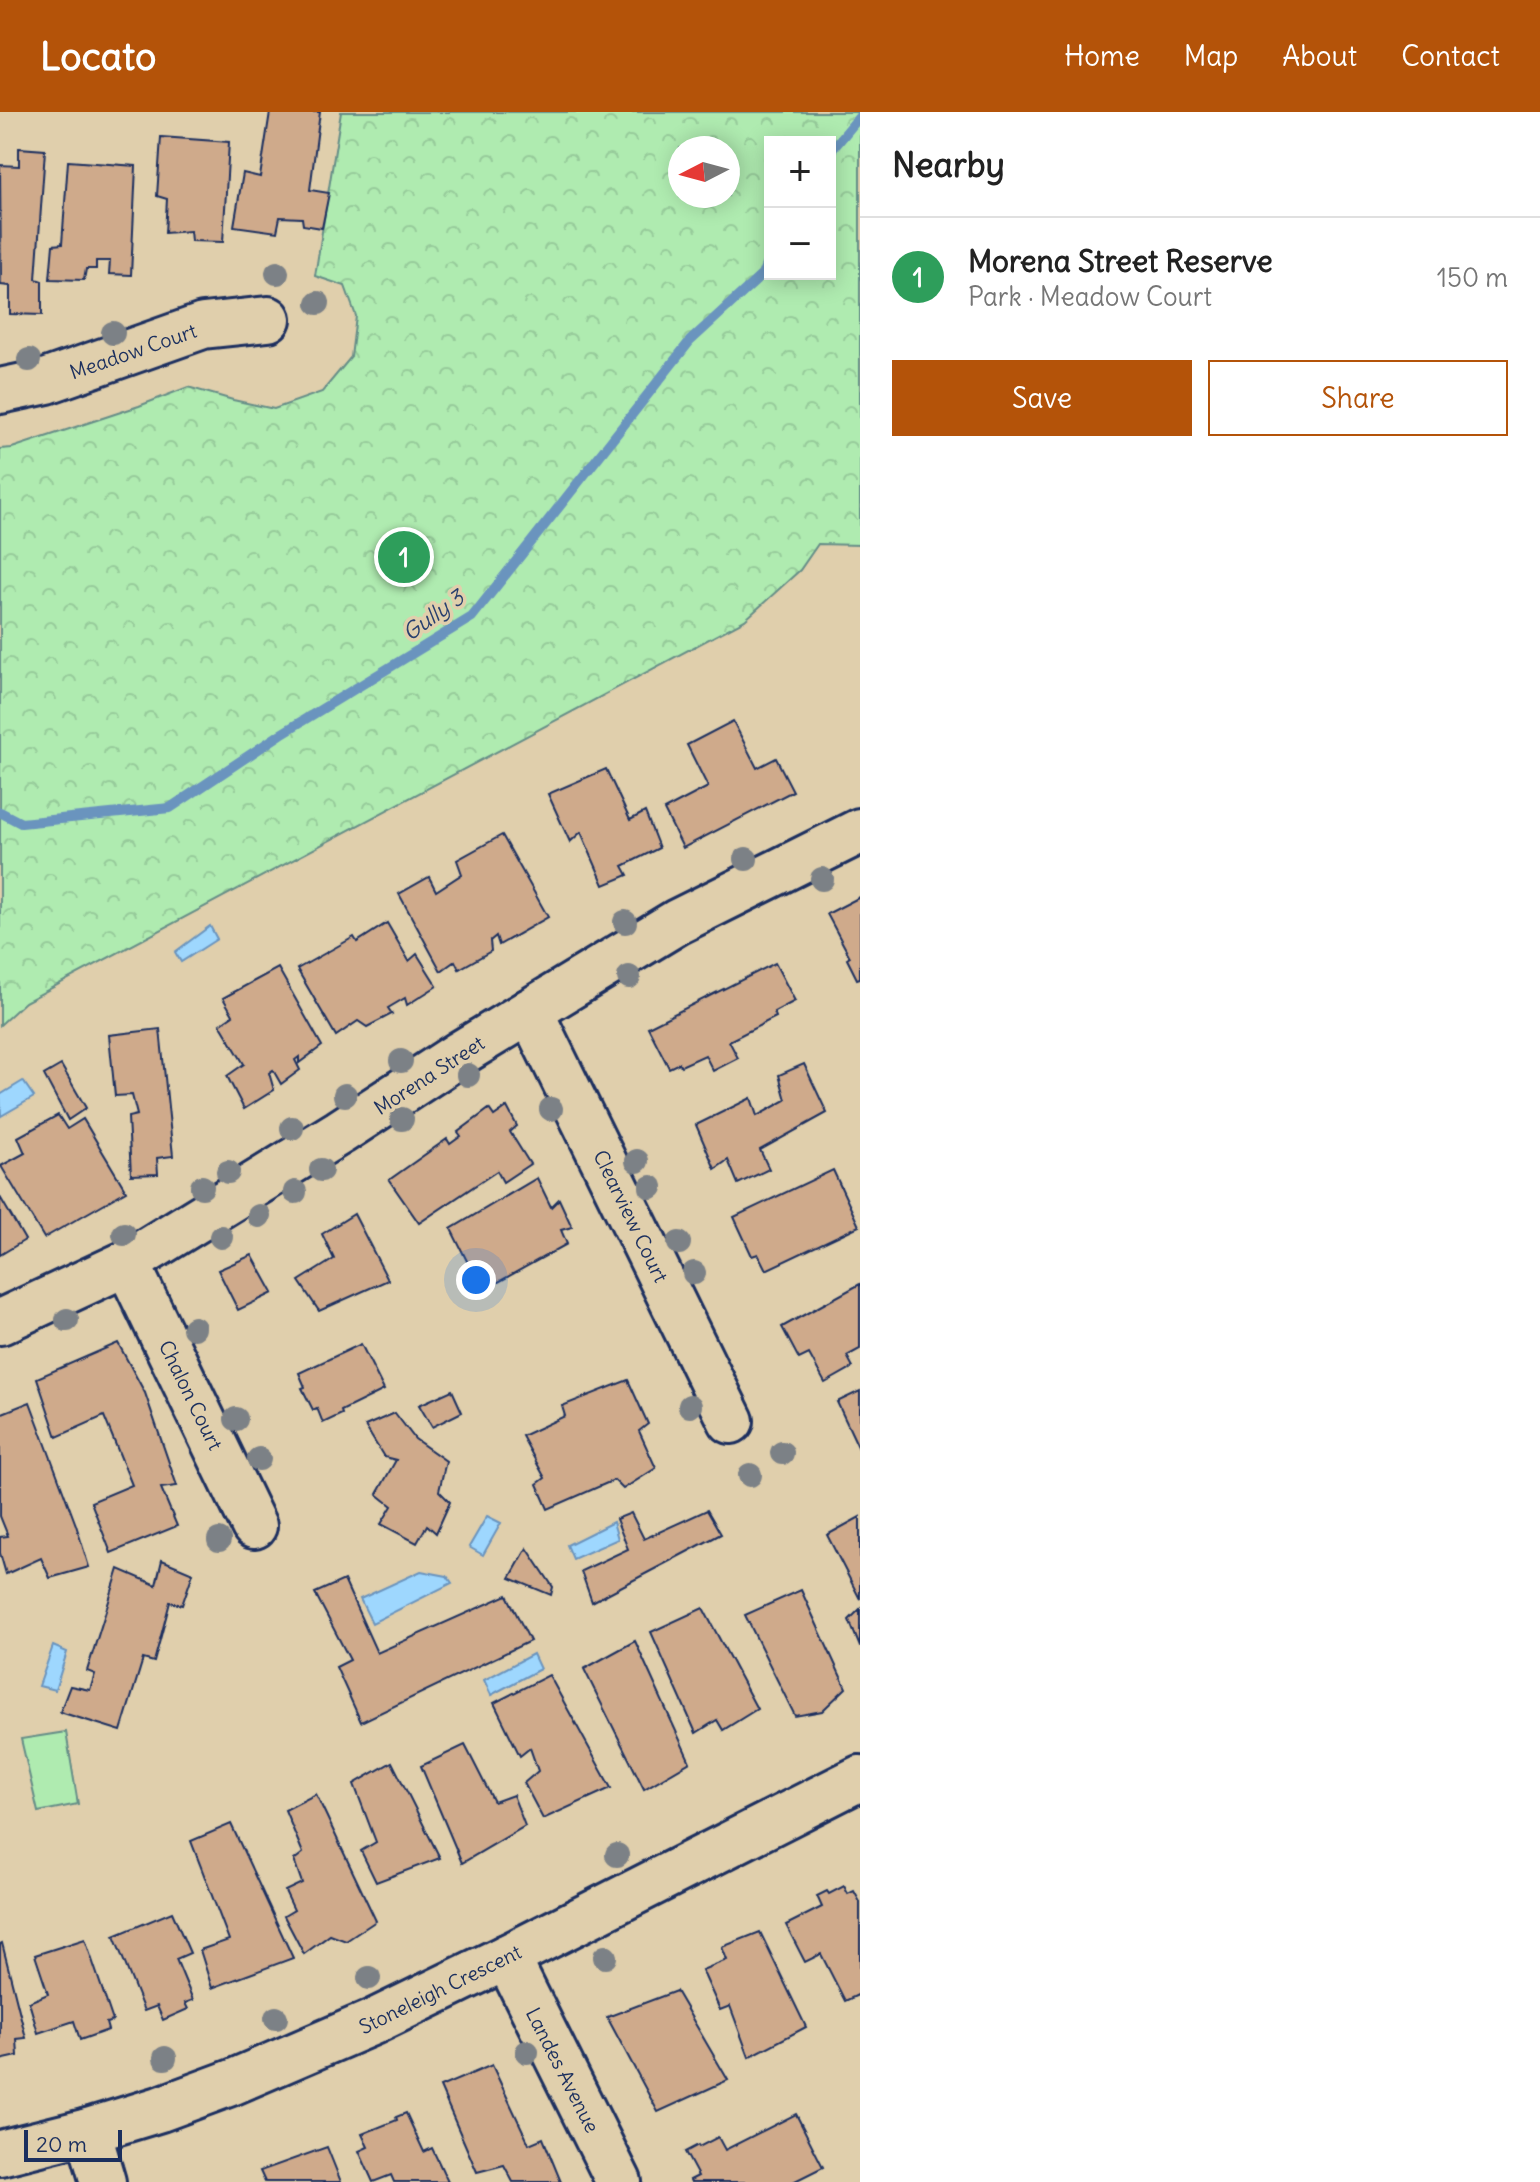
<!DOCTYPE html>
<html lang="en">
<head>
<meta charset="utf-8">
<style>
	:root { --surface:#fff; --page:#f2f2f2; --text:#222; --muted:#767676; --line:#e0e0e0; --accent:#b45309 }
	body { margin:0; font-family:Delius,sans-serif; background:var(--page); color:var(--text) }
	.controls { position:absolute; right:24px; top:24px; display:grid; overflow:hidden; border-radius:0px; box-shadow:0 4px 20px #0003 }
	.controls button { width:72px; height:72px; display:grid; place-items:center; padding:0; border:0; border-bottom:2px solid var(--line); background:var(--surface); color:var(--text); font:40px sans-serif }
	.compass { position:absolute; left:668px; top:24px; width:72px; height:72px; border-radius:50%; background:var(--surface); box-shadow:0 4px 20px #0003; rotate:264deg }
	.scale { position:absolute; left:24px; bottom:20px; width:98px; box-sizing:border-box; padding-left:8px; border:4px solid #1b2f5e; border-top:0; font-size:22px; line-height:28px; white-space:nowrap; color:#1b2f5e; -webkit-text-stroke:6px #e0cfac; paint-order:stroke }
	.you { position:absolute; left:476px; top:1168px; width:28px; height:28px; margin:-20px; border:6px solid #fff; border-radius:50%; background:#1a73e8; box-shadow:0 0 0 12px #1a73e833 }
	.badge { display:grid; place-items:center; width:52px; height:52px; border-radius:50%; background:var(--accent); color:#fff; font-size:26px; font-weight:700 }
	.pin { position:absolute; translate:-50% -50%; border:4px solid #fff; box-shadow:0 2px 8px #0006 }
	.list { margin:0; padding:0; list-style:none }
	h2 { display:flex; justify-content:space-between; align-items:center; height:104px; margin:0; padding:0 32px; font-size:34px }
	h2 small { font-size:26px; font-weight:400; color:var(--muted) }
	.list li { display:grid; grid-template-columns:52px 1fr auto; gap:24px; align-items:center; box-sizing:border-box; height:120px; padding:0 32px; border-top:2px solid var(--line) }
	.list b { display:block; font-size:30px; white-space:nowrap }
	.list p { margin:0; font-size:26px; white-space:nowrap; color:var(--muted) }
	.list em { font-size:26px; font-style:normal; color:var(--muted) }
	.actions { display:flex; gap:16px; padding:24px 32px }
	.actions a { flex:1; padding:18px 0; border:2px solid var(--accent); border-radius:0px; text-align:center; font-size:28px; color:var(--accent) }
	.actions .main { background:var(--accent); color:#fff }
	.map { position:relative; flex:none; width:860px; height:2070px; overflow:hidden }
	header { display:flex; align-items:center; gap:48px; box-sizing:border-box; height:112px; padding:0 40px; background:var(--accent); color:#fff }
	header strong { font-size:38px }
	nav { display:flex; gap:44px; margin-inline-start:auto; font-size:28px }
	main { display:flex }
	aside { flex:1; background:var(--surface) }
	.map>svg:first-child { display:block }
	.park { fill:url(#park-crowns); stroke:#658d87; stroke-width:2; fill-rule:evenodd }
	.pitch { fill:#afebb0; stroke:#658d87; stroke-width:2 }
	.water { fill:#9ed7fe; stroke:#6a94be; stroke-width:2 }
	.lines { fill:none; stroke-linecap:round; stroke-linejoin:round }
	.stream { stroke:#6a94be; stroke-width:10 }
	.building { fill:#cfaa8b; stroke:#1b2f5e; stroke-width:2 }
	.minor-casing { stroke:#1b2f5e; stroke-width:50 }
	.minor { stroke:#e0cfac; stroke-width:44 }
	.tree { fill:#7c8186 }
	.labels { text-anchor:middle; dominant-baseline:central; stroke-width:7; stroke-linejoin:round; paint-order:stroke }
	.street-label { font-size:20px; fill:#1b2f5e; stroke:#e0cfac }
	.water-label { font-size:22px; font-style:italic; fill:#28406e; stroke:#e0cfac }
</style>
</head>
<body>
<header>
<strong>Locato</strong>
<nav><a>Home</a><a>Map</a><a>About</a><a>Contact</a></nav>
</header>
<main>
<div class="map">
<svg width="860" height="2070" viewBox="0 0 860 2070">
	<defs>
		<pattern id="park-crowns" width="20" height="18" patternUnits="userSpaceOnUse" patternTransform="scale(2)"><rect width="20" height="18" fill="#afebb0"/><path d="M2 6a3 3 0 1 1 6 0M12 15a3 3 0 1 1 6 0" fill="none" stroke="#96ca9a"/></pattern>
	</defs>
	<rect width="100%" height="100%" fill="#e0cfac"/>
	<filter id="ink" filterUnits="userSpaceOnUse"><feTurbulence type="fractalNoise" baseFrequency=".0125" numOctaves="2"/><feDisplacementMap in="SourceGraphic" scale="16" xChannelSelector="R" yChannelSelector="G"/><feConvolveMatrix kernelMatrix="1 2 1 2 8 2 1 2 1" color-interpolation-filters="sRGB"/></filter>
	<g filter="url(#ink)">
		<path class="park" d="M341,0H860V433L818,432L800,458L745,508L25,890L0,913V337L12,336L139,294L188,275L233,288L274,297L322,280L351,245L356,204L345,174L315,164ZM770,30H830V162H770ZM680,36H728V84H680Z"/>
		<path class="pitch" d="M66,1620L78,1692L38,1700L21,1627Z"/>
		<g class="water">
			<path d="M210,814L217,827L181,850L175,840Z"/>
			<path d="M23,969L34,985L1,1004L0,983Z"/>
			<path d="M487,1404L501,1411L483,1443L469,1435Z"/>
			<path d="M613,1410L618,1427L573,1447L567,1433Z"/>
			<path d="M421,1459L447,1464L452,1471L372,1511L360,1487Z"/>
			<path d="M53,1534L67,1540L55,1578L39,1574Z"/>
			<path d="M533,1542L540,1557L491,1583L484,1568Z"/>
		</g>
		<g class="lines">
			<g class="stream">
				<path d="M830,40L860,4"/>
				<path d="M0,700L21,711L170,696L281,622L472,505L690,229L762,163L770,143"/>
			</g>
		</g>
		<g class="building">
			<path d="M270,0H320L310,78L329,81L322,116L303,113L302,106L280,105L277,120L234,114L243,61L260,65Z"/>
			<path d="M161,25L229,30L223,130L191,129L190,119L165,121L167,87L157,84Z"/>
			<path d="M19,36L45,38L36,167L42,169V203L10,202V174L1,173L0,53L19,54Z"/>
			<path d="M68,49L136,54L131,163L109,162L110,149H96V157H86L84,168L50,167L53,133L62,132Z"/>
			<path d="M733,609L757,656L776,646L793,679L683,736L664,698L708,675L687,633Z"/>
			<path d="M606,657L630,708L645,700L659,736L623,754L628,763L604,773L581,720L570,730L548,682Z"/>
			<path d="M502,723L548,805L499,833L496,824L490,829L491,839L459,857L455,849L441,859L399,782L429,765L436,779L462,762L457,748Z"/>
			<path d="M860,785V866L857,867L847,847L850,845L827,802Z"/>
			<path d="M387,811L409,849L417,842L437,874L407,893L405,886L388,896L392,902L367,915L358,909L336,924L297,857L354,825L357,830Z"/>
			<path d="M775,851L795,889L774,900L776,905L729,929L738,946L713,959L705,943L681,954L679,951L669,956L648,915Z"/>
			<path d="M278,856L322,934L299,951V945L295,948L300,958L281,972L273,958L269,961L274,978L244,997L227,964L244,952L220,912L233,903L223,886Z"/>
			<path d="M160,917L173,1044L157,1046L158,1062L131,1063L128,1005L137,1003L132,983L115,984L109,923Z"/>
			<path d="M804,952L827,1001L760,1038L769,1057L738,1072L728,1048L715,1057L696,1013L751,986L757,1004L786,988L779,963Z"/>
			<path d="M61,953L86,996L68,1008L44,963Z"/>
			<path d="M507,995L517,1014L510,1020L530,1052L503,1070L497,1059L419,1111L389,1068L447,1027L450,1032L461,1024L458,1020L489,997L494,1004Z"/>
			<path d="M58,1003L67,1017L83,1007L126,1079L44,1126L1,1054L25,1041L18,1025Z"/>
			<path d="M833,1058L859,1114L766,1158L758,1142L752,1144L734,1105Z"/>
			<path d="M537,1066L551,1095L559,1087L572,1115L561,1118L567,1132L482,1179L451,1117Z"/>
			<path d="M0,1085L25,1128L0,1143Z"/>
			<path d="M354,1102L388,1168L319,1199L299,1169L334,1147L322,1122Z"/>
			<path d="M252,1143L273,1181L238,1198L218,1158Z"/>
			<path d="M860,1172V1237L847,1244L853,1255L825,1271L809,1242L799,1247L782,1215Z"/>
			<path d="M118,1231L145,1281L177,1374L161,1376L177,1414L111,1441L91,1390L132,1373L104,1304L57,1325L37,1266Z"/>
			<path d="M361,1232L384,1278L341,1299L342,1302L323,1311L317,1296L313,1298L302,1276L305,1275L299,1261Z"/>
			<path d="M628,1268L648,1312L639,1319L656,1356L623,1377L614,1368L548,1397L537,1372L545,1366L522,1324L565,1304L562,1294Z"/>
			<path d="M452,1278L462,1300L432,1315L419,1293Z"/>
			<path d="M860,1279V1339L837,1290Z"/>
			<path d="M30,1290L76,1413L89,1455L50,1466L41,1446L6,1462L0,1441V1425L8,1424L0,1404V1302Z"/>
			<path d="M395,1301L415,1327L446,1349L439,1379L450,1390L436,1421L427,1413L417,1431L381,1412L392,1394L377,1382L396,1348L384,1345L365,1314Z"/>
			<path d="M707,1398L721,1422L592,1490L581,1459L628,1437L616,1407L631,1401L644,1427Z"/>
			<path d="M860,1405V1487L827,1423Z"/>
			<path d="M527,1436L553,1475L551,1483L510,1466Z"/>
			<path d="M162,1448L193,1461L182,1493L170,1490L154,1550L143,1547L121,1619L60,1600L70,1574L90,1578L95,1562L87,1559L119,1457L156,1473Z"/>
			<path d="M344,1468L377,1541L507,1483L530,1529L361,1610L336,1555L350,1548L315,1481Z"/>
			<path d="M801,1478L846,1576L822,1599L795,1604L745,1503Z"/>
			<path d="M703,1496L757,1597L723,1618L717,1608L696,1621L651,1520Z"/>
			<path d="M860,1497V1535L849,1508Z"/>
			<path d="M635,1529L690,1650L644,1677L584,1557Z"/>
			<path d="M549,1563L611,1676L543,1707L524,1671L538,1659L530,1636L520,1644L494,1591Z"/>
			<path d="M465,1633L494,1690L513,1683L525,1714L462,1751L421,1654Z"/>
			<path d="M392,1650L440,1746L376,1770L361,1739L376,1730L354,1672Z"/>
			<path d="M316,1682L376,1809L346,1829L330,1823L304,1842L284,1804L294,1798L285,1779L302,1771L294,1748L303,1741L285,1698Z"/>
			<path d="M231,1712L293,1846L212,1876L200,1838L229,1828L191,1729Z"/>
			<path d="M844,1774L848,1782L854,1779L860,1790V1882L845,1889L821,1842L805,1850L786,1813L822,1795L817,1784L827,1779L829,1782Z"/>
			<path d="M172,1800L190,1841L176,1847L193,1888L185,1891L188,1897L163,1908L157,1894L144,1899L114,1824Z"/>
			<path d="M760,1820L806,1915L749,1945L730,1894L720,1898L702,1858L727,1848L722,1835Z"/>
			<path d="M85,1827L113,1909L106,1911L108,1918L80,1928L74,1909L38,1921L29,1890L48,1882L35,1843Z"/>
			<path d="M2,1831L26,1926L17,1927L18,1944L0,1948V1832Z"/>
			<path d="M676,1879L728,1968L658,2000L607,1905Z"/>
			<path d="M492,1953L529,2032L543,2026L561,2070H513L504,2053L477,2060L440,1975Z"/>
			<path d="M406,2001L424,2040L432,2036L448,2070H394L391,2063L373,2070L359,2039L368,2035L362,2022L397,2008L396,2005Z"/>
			<path d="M796,2002L823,2055L793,2070H691L690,2068L698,2064L685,2040L698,2033L699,2035L718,2025L725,2038Z"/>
			<path d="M327,2035L341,2070H265L260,2059Z"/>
		</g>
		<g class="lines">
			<g class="minor-casing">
				<g id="minor">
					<path d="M0,279L47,269L203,214L268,207"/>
					<path d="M530,899L731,1309"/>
					<path d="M127,1151L254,1414"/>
					<path d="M0,1210L127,1151L340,1020L461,941L677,810L860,719"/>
					<path d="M507,1845L619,2070"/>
					<path d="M88,2019L103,2070"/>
					<path d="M0,2041L88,2019L160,1997L233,1970L373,1910L507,1845L860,1666"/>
				</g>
			</g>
			<use href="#minor" class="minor"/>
		</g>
		<g class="tree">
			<circle cx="277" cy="161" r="12"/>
			<circle cx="318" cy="191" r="12"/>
			<circle cx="113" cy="221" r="12"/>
			<circle cx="29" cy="248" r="12"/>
			<circle cx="746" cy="747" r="12"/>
			<circle cx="822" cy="767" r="12"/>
			<circle cx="625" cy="810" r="12"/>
			<circle cx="629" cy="865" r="12"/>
			<circle cx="401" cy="949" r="12"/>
			<circle cx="468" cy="963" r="12"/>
			<circle cx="345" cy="983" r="12"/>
			<circle cx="551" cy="997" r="12"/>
			<circle cx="402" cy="1007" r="12"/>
			<circle cx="292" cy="1016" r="12"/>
			<circle cx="637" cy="1049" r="12"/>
			<circle cx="321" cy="1058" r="12"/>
			<circle cx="228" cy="1060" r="12"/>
			<circle cx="202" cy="1075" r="12"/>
			<circle cx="651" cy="1075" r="12"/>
			<circle cx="295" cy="1080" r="12"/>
			<circle cx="259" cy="1104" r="12"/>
			<circle cx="124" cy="1122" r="12"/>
			<circle cx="221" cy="1125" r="12"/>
			<circle cx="679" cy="1131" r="12"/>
			<circle cx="694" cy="1161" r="12"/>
			<circle cx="67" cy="1208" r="12"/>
			<circle cx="194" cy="1216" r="12"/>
			<circle cx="690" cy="1294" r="12"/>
			<circle cx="236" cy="1307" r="12"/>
			<circle cx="782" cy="1341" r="12"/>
			<circle cx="259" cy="1347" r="12"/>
			<circle cx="750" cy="1363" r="12"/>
			<circle cx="219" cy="1428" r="12"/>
			<circle cx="617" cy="1743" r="12"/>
			<circle cx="605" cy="1845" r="12"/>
			<circle cx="369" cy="1866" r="12"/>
			<circle cx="276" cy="1906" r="12"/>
			<circle cx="527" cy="1940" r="12"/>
			<circle cx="165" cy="1946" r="12"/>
		</g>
	</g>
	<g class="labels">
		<g class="street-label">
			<text transform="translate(133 239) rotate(-19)">Meadow Court</text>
			<text transform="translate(429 963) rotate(-33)">Morena Street</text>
			<text transform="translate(631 1104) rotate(64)">Clearview Court</text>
			<text transform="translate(191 1283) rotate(64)">Chalon Court</text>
			<text transform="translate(440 1877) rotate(-26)">Stoneleigh Crescent</text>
			<text transform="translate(563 1958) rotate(63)">Landes Avenue</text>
		</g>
		<g class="water-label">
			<text transform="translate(433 503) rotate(-36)">Gully 3</text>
		</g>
	</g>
</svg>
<div class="controls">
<button>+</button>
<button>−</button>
</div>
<svg class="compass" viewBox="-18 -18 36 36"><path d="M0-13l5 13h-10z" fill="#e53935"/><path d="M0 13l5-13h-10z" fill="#767676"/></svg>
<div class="scale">20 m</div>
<div class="you"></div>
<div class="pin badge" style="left:404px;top:445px;background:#2e9e5b">1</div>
</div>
<aside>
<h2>Nearby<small></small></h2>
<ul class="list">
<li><span class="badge" style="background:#2e9e5b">1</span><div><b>Morena Street Reserve</b><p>Park · Meadow Court</p></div><em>150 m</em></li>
</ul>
<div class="actions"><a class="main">Save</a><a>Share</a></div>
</aside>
</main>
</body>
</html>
